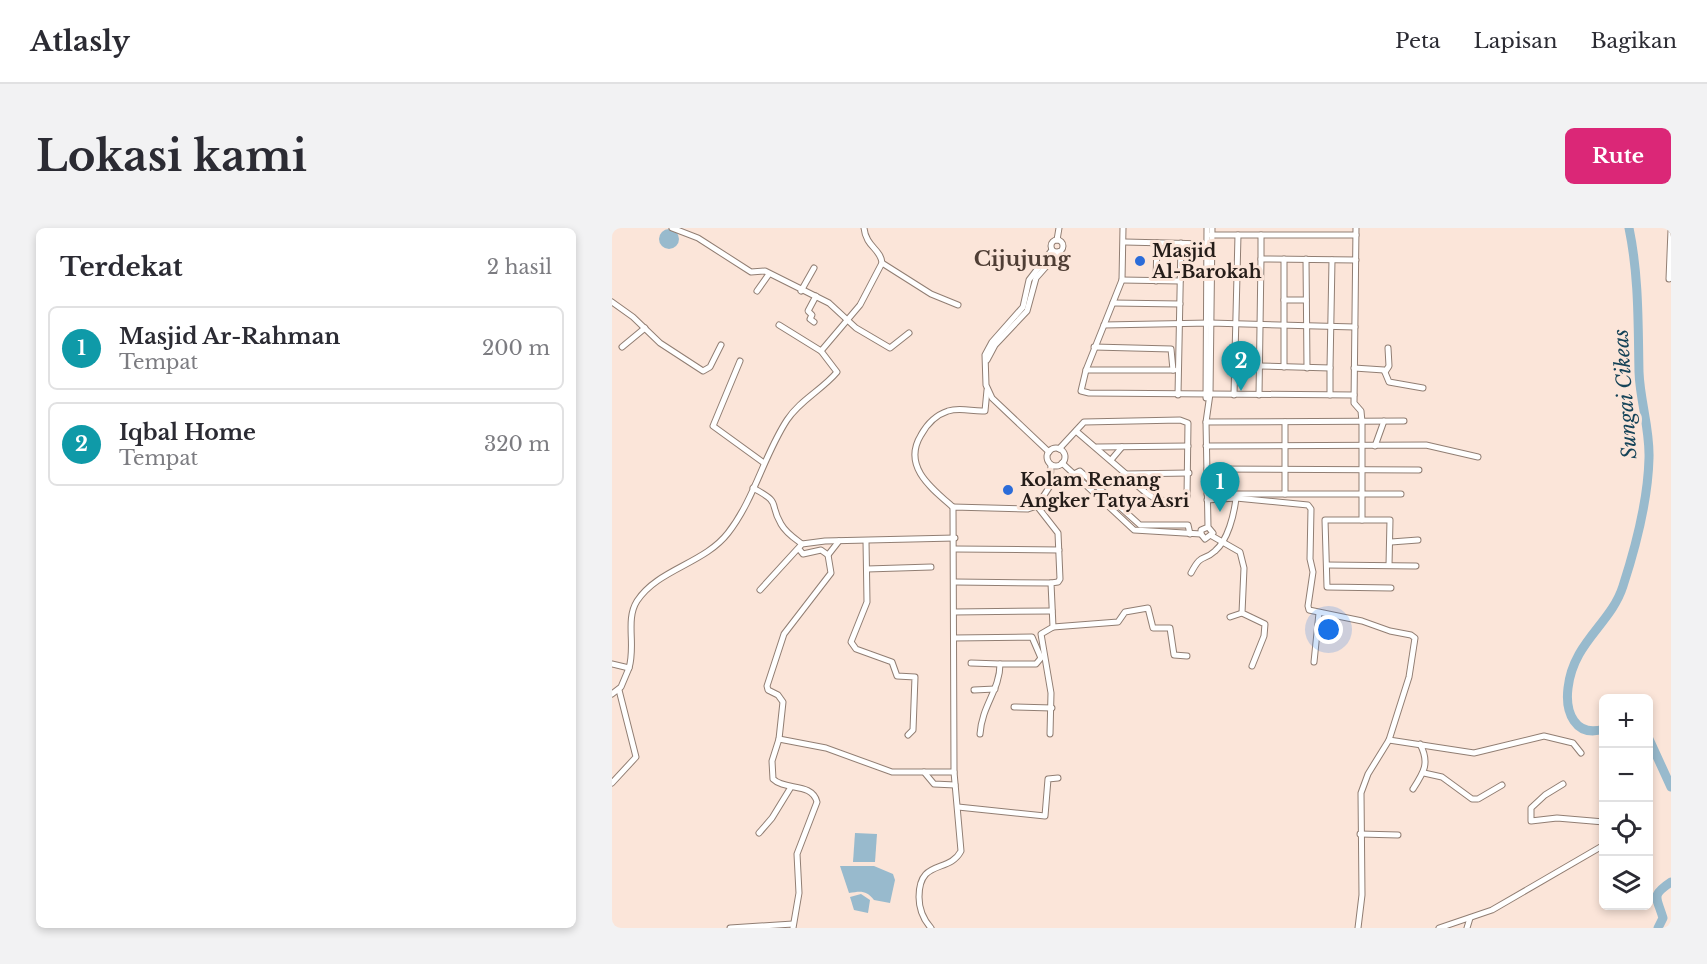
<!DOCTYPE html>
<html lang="id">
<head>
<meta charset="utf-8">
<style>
	:root { --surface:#fff; --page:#f2f2f3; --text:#2b2b33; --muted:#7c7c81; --line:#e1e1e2; --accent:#db2777 }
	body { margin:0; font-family:"Libre Baskerville",serif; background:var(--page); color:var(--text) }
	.controls { position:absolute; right:18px; bottom:18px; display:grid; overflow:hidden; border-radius:9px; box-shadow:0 3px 9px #0003 }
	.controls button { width:54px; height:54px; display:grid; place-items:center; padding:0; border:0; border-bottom:2px solid var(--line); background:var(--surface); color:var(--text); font:30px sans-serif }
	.you { position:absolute; left:717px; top:402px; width:21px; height:21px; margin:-15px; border:4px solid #fff; border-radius:50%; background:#1a73e8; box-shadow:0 0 0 9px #1a73e833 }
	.badge { display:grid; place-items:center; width:39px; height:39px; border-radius:50%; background:var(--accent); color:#fff; font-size:20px; font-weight:700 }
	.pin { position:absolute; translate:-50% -50px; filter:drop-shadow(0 2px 3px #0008) }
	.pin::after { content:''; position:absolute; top:32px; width:21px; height:18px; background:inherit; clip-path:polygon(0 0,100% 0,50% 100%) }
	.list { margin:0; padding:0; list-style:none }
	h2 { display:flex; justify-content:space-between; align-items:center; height:78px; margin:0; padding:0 24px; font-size:26px }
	h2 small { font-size:20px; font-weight:400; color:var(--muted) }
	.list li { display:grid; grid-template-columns:39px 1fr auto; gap:18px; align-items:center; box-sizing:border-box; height:84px; margin:0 12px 12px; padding:0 12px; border:2px solid var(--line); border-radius:9px }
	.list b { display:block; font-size:22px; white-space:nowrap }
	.list p { margin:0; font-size:20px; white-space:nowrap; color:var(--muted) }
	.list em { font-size:20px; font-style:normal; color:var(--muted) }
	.icon { flex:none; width:33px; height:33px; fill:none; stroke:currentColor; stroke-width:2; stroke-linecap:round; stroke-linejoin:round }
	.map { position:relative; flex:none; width:1059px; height:700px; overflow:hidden; border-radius:9px }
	header { display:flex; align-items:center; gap:36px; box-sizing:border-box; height:84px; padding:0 30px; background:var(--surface); border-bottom:2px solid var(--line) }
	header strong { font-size:28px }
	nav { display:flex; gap:33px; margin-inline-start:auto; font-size:21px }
	.intro { display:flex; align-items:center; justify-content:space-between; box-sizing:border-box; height:144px; padding:0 36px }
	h1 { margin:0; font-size:42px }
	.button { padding:15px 27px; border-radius:9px; background:var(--accent); color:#fff; font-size:21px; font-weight:700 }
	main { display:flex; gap:36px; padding:0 36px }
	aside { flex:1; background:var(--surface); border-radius:9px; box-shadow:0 3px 9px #0003 }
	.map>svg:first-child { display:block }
	.water { fill:#98bacd }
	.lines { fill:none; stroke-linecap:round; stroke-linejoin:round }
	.river { stroke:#98bacd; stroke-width:9 }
	.minor-casing { stroke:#917e73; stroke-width:7 }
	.minor { stroke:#fff; stroke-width:5 }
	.poi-dot { fill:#2b6cd9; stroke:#fbe5d9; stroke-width:2 }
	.labels { text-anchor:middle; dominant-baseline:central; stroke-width:6; stroke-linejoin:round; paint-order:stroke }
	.poi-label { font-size:18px; font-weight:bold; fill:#251d19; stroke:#fbe5d9; text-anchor:start }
	.water-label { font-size:20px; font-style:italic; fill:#154358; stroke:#fbe5d9 }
	.quarter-label { font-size:21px; font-weight:bold; fill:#4f3e35; stroke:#fbe5d9 }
</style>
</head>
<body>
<header>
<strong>Atlasly</strong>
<nav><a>Peta</a><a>Lapisan</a><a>Bagikan</a></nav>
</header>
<div class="intro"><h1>Lokasi kami</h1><a class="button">Rute</a></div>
<main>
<aside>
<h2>Terdekat<small>2 hasil</small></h2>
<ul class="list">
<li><span class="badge" style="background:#0f9aa8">1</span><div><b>Masjid Ar-Rahman</b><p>Tempat</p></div><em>200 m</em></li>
<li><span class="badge" style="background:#0f9aa8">2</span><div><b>Iqbal Home</b><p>Tempat</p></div><em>320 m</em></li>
</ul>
</aside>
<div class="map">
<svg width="1059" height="700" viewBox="0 0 1059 700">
	<rect width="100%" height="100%" fill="#fbe5d9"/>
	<g class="water">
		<circle cx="57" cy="11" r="10"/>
		<path d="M243,605L265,606L263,634H241Z"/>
		<path d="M228,638H262L281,646L283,652L278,675L262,672C254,662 249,663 237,665Z"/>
		<path d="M249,666L258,672L256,685L242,682L238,669Z"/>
	</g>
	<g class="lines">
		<g class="river">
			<path d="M992,501C963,510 953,484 956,460C961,414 999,396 1011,358C1024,318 1036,273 1037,230C1038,201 1028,173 1027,144C1026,96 1027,48 1017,0"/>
			<path d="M1036,509L1059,559"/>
			<path d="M1046,700L1051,690C1045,669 1038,668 1059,654"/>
		</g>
		<g class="minor-casing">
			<g id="minor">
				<path d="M60,0L86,10L139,44L153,43L217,75L244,100L278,120L297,105"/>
				<path d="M511,0L510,52L474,142L469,163L477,165L742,167"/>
				<path d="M744,0L742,175L749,183L750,194V292"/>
				<path d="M599,7H744"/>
				<circle cx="445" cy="18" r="6"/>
				<path d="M445,12L447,0"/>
				<path d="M513,14L595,16"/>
				<path d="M649,31V7"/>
				<path d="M694,31L695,140"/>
				<path d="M270,35L319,66L346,77"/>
				<path d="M1057,51L1059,2"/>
				<path d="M510,52L568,53"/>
				<path d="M544,53L545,15"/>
				<path d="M145,63L157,46"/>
				<path d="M189,63L202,40"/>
				<path d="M672,72H694"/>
				<path d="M0,74L21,89L48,115L91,143L98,139L109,117"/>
				<path d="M501,75L568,76"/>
				<path d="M202,94L198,91L200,87L196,83L204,68"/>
				<path d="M167,97L209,123"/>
				<path d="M492,97L598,95L743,99"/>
				<path d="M10,119L33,100"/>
				<path d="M482,119L559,121L561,142"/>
				<path d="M375,132L383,117L415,83L424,50L447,24"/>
				<path d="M128,133L101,198L152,235"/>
				<path d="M648,138L718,140L720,32"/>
				<path d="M672,139V31"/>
				<path d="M718,140V167"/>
				<path d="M742,140L772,142L777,154L811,160"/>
				<path d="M474,142H562"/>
				<path d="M773,144L777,138L776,120"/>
				<path d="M566,167L569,15"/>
				<path d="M622,167L626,7"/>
				<path d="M647,167L649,31L744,32"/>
				<path d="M594,170L595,0"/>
				<path d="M594,194L792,193"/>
				<path d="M464,203L514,246L577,245"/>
				<path d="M594,218L814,217L866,229"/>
				<path d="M763,218L772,193"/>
				<path d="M485,219L576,218"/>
				<circle cx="444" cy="229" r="9"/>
				<path d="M447,221L472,194L568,192L576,195L575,269C547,281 532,265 514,246"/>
				<path d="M437,224L380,170L374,157L373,127L380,114L411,79L417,52L440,22"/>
				<path d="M499,232L510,219"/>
				<path d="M450,235L522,302L589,306"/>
				<path d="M595,241L807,242"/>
				<path d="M462,246L468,243L528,297H576L578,306"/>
				<path d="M141,260C171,276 156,274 169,296C174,305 182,310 190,316"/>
				<path d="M595,266H789"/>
				<path d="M673,266V194"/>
				<path d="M595,272L624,270L696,277L699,281L698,331L701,344L696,378L697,382L750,393L778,403L799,407L803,410L797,449L777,512L756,546L749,565L750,667L746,700"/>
				<path d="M425,278L446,305L448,351L446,354L439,355L441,399L429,406L439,465L438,506"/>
				<path d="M341,279C319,260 290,238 309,207C315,196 324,187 336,183C349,179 361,184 373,183L375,162"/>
				<path d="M596,299L589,302V306L593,311L601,305L596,299L594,194L598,166L600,0"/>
				<path d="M600,308L628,324L632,340L630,385L653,396L652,408L640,438"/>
				<path d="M254,313L255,374L239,414L244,421L280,434L285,448L303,449L301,502L296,507"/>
				<path d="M779,314L806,312"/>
				<path d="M187,321L191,326L209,322L216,327L227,313"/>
				<path d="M343,321L447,322"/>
				<path d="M715,337L804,338"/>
				<path d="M777,337L778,292H713L715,359L779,360"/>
				<path d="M255,341L319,339"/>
				<path d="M579,345C590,324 591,334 603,323C616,312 622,287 624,270"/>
				<path d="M343,354L439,355"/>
				<path d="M148,362L190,316L213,313L343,310"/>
				<path d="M342,384L440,383"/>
				<path d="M618,389L630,385"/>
				<path d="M441,399L506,394L513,384L536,380L541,400H558L562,427L575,428"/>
				<path d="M342,410L420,409L429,430L424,436H388C388,462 370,477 368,506"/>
				<path d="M702,434L707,385"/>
				<path d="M359,435L388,436"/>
				<path d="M0,436L17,440C24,417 13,392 25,373C46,341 92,336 116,305C142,272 152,227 175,192C188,172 210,162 225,144L209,123L248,77L270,35C269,21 254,19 252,0"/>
				<path d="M362,462L383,461"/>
				<path d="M0,466L9,459L17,440"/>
				<path d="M402,479L440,480"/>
				<path d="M167,511L214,520L280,544H312L322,556L343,557"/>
				<path d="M777,512L862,525L932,508L961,515L969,525"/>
				<path d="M312,544H342"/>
				<path d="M812,545L830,549L860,571H866L890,557"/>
				<path d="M0,555L24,529L7,462"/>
				<path d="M951,556L933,567L919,580V593L945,590L992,594"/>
				<path d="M801,561C812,544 818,535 808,516"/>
				<path d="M346,579L433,588L436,551L446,550"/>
				<path d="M147,605L160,590L179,559"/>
				<path d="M748,606L786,607"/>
				<path d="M118,700L181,696"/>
				<path d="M181,700L187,665L185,626L205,574C200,554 173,563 161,551L160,533L167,511L171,474L166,467L156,462L155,458L172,406L219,345L216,327"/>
				<path d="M319,700C311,691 307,682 307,669C307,630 337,646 349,623L342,544L341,279L416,281L425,278L438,258L439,237"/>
				<path d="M827,700L880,682L992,617"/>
				<path d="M855,700L858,690"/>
			</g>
		</g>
		<use href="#minor" class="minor"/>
	</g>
	<g class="poi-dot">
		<circle cx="528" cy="33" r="6"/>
		<circle cx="396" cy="262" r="6"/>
	</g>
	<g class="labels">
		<g class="poi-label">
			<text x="540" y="23">Masjid<tspan x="540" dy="21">Al-Barokah</tspan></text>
			<text x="408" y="252">Kolam Renang<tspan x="408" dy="21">Angker Tatya Asri</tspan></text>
		</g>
		<g class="water-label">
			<text transform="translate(1013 166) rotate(-94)">Sungai Cikeas</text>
		</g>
		<g class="quarter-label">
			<text x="410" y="31">Cijujung</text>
		</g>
	</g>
</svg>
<div class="controls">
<button>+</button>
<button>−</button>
<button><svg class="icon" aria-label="locate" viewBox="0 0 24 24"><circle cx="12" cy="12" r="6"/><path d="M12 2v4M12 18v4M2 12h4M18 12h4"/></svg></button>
<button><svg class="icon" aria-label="layers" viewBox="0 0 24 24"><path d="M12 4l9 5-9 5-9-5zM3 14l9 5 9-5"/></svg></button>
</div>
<div class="you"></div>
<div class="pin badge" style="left:608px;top:284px;background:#0f9aa8">1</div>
<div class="pin badge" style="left:629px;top:163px;background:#0f9aa8">2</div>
</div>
</main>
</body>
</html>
